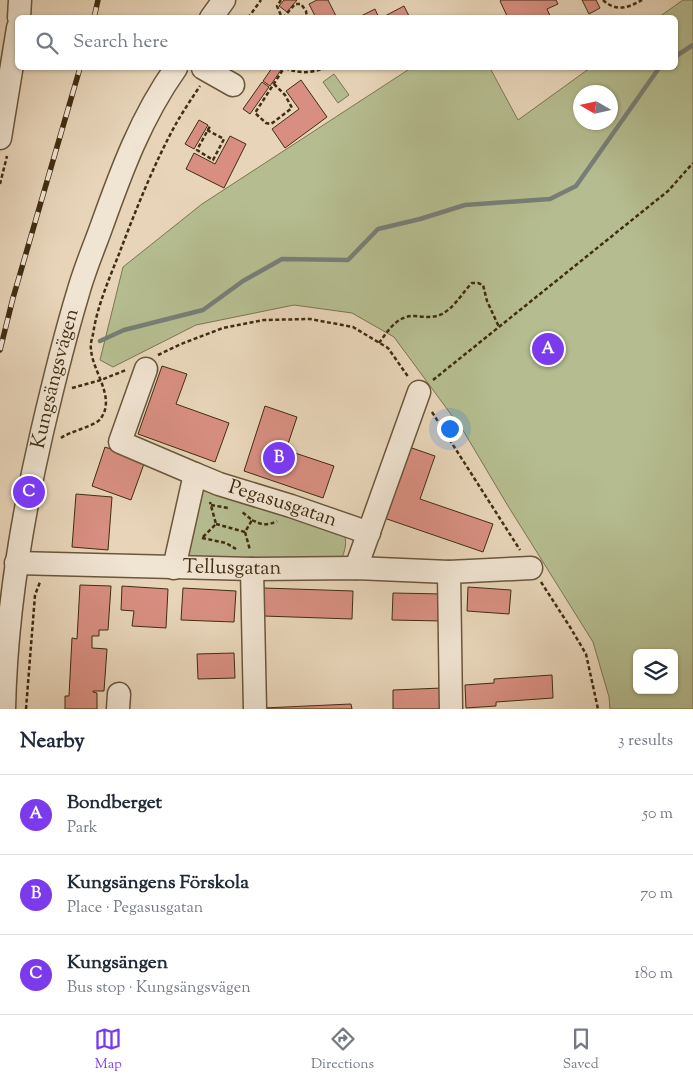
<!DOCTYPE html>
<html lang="en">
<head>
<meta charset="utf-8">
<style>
	:root { --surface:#fff; --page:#f6f6f7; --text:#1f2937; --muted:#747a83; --line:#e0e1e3; --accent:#7c3aed }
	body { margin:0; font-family:"Sorts Mill Goudy",serif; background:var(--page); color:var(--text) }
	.controls { position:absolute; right:15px; bottom:15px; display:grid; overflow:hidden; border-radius:8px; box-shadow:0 1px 4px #0004 }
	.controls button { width:45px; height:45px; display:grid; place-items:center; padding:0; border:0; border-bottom:1px solid var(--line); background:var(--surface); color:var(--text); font:25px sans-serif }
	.compass { position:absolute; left:573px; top:85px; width:45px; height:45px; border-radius:50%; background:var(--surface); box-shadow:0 1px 4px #0004; rotate:279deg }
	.you { position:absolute; left:449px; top:428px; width:18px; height:18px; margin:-12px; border:4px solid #fff; border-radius:50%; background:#1a73e8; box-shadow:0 0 0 8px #1a73e833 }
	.badge { display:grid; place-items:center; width:32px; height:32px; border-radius:50%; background:var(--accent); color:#fff; font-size:16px; font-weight:700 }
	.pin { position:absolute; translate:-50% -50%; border:2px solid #fff; box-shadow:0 1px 5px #0006 }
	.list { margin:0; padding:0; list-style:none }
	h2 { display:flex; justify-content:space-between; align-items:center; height:65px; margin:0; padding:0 20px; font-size:21px }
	h2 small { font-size:16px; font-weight:400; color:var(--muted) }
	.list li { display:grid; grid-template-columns:32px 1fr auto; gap:15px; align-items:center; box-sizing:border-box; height:80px; padding:0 20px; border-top:1px solid var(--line) }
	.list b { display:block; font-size:19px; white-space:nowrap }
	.list p { margin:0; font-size:16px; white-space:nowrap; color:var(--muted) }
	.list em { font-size:16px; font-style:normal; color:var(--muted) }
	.icon { flex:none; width:28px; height:28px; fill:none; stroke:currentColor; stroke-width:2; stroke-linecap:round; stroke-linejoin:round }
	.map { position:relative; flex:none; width:693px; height:709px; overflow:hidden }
	.search { position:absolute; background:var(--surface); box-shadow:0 1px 4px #0004; left:15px; right:15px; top:15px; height:55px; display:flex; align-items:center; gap:12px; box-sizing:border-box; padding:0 18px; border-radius:8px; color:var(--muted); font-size:19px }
	.sheet { height:305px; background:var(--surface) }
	nav { display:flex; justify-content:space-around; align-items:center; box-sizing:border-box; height:70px; border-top:1px solid var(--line); background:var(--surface); font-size:14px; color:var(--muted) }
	nav a { display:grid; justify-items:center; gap:2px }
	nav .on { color:var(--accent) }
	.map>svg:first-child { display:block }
	.green { fill:#b5bd90; stroke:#7b7550; fill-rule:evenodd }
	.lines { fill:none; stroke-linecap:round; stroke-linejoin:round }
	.stream { stroke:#777f76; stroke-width:4.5 }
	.building { fill:#d88f81; stroke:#412d11 }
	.minor-casing { stroke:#6b573b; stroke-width:25 }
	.path { stroke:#412d11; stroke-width:2.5; stroke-dasharray:4 2.5; stroke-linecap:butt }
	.minor { stroke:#f0e4d2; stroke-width:22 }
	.rail-casing { stroke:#412d11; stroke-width:5.5 }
	.rail { stroke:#f0e4d2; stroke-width:4; stroke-dasharray:11; stroke-linecap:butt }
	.labels { text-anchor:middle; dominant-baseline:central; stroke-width:4.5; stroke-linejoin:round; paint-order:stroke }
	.street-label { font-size:20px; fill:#412d11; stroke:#f0e4d2 }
</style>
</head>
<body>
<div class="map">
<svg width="693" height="709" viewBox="0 0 693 709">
	<rect width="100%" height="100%" fill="#e8d5b9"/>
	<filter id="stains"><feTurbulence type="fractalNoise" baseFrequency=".004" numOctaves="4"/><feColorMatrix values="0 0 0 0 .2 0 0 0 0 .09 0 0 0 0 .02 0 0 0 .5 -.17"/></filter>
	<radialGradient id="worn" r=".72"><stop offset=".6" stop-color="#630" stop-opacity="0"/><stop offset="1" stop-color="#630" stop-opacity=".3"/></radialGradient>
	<g class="green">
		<path d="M683,0H693V709H610L609,697L593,642L508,506L464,432L394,337L352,313L294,305L196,325L113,367L100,360L123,267L202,204L411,68H490L518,120L590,68H676V18L659,17ZM610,92V122H580V92ZM637,653H674V690H637Z"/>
		<path d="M334,74L349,95L338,103L323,82Z"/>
		<path d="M208,487L343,532C348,541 345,551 341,560L188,558L185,541L201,491Z"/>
	</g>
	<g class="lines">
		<g class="stream">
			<path d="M676,56L693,45"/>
			<path d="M100,341L124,330L203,310L243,281L282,259L348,260L378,229L420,219L465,205L550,199L576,186L659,68"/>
		</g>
	</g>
	<g class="building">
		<path d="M284,0H297L287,12L279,6Z"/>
		<path d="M317,0H328L337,18H316L309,4Z"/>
		<path d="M501,0H556L558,4L547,9L551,18H508L500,1Z"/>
		<path d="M582,0H596L600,8L589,14Z"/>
		<path d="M404,6L410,18H385V16Z"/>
		<path d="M375,9L379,18H357Z"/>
		<path d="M272,68H278L281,70L270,86L263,81Z"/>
		<path d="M301,80L327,117L285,148L272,129L299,109L286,91Z"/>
		<path d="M262,82L269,87L250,114L243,109Z"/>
		<path d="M199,120L208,125L194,149L185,144Z"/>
		<path d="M230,136L246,144L224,188L186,169L194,153L215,164Z"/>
		<path d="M162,366L187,374L176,404L229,423L215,462L138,434Z"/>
		<path d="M265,406L297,417L286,450L334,466L323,498L244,471Z"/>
		<path d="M105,447L145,461L131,500L92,486Z"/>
		<path d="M409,447L435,456L420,499L493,524L483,552L384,518Z"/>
		<path d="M76,494L112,497L108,550L72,547Z"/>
		<path d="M80,585L111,586L108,630H99V636H92V648L107,649L104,691H93V692L97,693V709H65V696H69L72,638L77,639Z"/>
		<path d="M122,586L168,589L166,628L132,626L134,611L121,610Z"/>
		<path d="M468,587L511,590L509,614L467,611Z"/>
		<path d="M183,588L236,591L234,622L181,620Z"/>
		<path d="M264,588L353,591L352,619L263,616Z"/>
		<path d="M393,593L443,594L442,621L392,620Z"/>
		<path d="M234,653L235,678L198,679L197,654Z"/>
		<path d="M552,675L553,698L496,702V706L466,708L465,685L494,683V679Z"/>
		<path d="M442,688L443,709H393V690Z"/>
		<path d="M351,704L352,709H263V708Z"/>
	</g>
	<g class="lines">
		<g class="minor-casing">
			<g id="minor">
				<path d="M19,18L20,0"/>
				<path d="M211,18L224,0"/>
				<path d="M203,68L233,85"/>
				<path d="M0,138L18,28"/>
				<path d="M146,369L120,442L195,474"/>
				<path id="s1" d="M16,563L252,569L356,568L449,572L531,568"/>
				<path id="s2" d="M174,568L195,474L219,484L291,506L369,533"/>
				<path d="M356,568L419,392"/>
				<path d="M252,569L255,709"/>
				<path d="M449,572L451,709"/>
				<path id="s3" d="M4,709C6,615 21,523 42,432C53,385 64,339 78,293C84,271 93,250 101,228C121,172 141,117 176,68"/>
				<path d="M118,709L119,694"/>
			</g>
		</g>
		<g class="path">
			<path d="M281,0L277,6L282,18"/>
			<path d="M603,0C616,12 628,8 642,0"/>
			<path d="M248,18L261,0"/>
			<path d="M283,18L295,4H301L306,11L307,18"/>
			<path d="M285,68C300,74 310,73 326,68"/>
			<path d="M274,84L285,95L292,108L271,124L266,123L255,113L284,68"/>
			<path d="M207,130L224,139L213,160L197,150L210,126"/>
			<path d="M0,184L7,156"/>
			<path d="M379,343C388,331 397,315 415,316C424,317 434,318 442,314C455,307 462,293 472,283H478L483,285L487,301L499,327"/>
			<path d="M158,355L181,344L223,328L264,320L310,319L353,327L388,348L409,378"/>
			<path d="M433,380L668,191L693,163"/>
			<path d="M72,388L101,380L126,370"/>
			<path d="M432,412L520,550"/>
			<path d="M61,438C70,431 97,426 101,418C116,397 92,371 91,349C90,344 92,339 93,334C97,307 109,279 119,254C135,212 155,161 177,122C184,110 192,98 200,86"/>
			<path d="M211,505L228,508"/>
			<path d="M252,520C262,525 267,526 277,521"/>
			<path d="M216,524L245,532L252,520L241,511"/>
			<path d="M245,532L250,550"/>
			<path d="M203,537L216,524L210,502"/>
			<path d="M202,538L226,543L236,549"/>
			<path d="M541,582L570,627L586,654L598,709"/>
			<path d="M26,709L35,595L40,582"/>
		</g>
		<use href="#minor" class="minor"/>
		<g class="rail-casing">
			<g id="rail">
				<path d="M94,18L98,0"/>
				<path d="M0,350L13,298L80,68"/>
			</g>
		</g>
		<use href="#rail" class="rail"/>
	</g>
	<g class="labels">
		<g class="street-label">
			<text stroke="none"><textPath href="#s3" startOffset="335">Kungsängsvägen</textPath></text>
			<text stroke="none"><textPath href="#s2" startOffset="189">Pegasusgatan</textPath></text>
			<text stroke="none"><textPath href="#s1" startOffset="216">Tellusgatan</textPath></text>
		</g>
	</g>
	<rect width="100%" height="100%" filter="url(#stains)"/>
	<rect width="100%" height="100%" fill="url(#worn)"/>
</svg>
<div class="controls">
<button><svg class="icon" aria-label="layers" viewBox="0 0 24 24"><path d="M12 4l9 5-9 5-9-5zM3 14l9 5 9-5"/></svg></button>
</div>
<svg class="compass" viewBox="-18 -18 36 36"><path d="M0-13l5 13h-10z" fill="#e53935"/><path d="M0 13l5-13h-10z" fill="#747a83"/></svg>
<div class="you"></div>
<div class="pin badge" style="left:548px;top:349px">A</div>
<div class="pin badge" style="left:279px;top:458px">B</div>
<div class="pin badge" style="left:29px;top:492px">C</div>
<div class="search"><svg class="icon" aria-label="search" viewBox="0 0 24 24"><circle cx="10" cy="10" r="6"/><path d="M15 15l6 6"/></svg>Search here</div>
</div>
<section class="sheet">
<h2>Nearby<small>3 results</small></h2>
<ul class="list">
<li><span class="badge">A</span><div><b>Bondberget</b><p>Park</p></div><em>50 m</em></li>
<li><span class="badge">B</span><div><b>Kungsängens Förskola</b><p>Place · Pegasusgatan</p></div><em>70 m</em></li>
<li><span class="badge">C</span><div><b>Kungsängen</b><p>Bus stop · Kungsängsvägen</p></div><em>180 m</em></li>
</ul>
</section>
<nav>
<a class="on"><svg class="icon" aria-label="map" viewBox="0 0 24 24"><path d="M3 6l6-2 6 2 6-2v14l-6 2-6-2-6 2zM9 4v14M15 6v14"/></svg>Map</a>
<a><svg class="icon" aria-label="directions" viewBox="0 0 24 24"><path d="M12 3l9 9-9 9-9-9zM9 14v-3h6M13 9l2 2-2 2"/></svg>Directions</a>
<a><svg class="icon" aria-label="saved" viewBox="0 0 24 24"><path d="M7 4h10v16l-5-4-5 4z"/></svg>Saved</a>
</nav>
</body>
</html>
